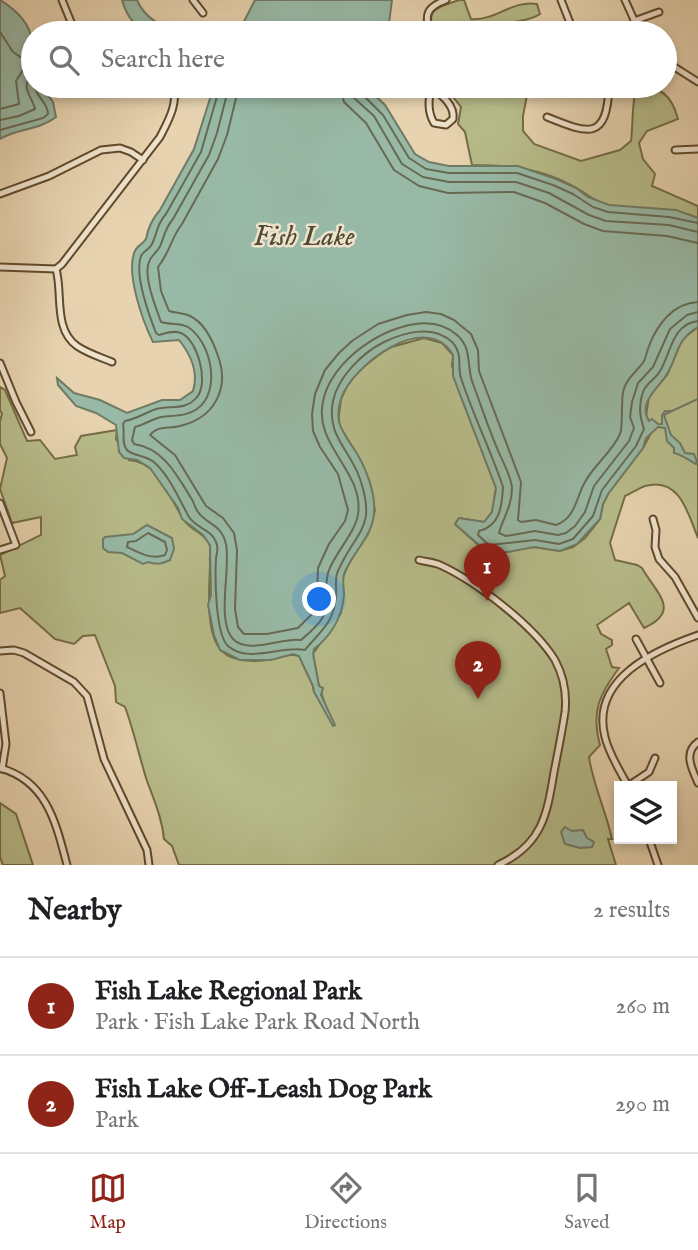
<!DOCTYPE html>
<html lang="en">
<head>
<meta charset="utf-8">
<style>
	:root { --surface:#fff; --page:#f2f2f2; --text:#202124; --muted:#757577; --line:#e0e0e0; --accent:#8f2418 }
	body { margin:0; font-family:"IM FELL English",serif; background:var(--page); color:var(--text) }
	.controls { position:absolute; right:21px; bottom:21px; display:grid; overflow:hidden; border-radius:0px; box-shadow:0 4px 10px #0003 }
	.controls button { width:63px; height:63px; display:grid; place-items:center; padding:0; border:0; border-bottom:2px solid var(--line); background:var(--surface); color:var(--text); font:35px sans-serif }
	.you { position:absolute; left:320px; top:600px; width:24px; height:24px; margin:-18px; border:5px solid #fff; border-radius:50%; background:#1a73e8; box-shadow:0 0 0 10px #1a73e833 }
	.badge { display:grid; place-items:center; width:46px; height:46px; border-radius:50%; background:var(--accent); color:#fff; font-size:23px; font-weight:700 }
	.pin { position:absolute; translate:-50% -58px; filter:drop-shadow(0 2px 4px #0008) }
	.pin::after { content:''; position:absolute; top:37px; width:24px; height:21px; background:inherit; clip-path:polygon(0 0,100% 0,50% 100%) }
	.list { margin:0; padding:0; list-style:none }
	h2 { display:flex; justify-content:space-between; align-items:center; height:91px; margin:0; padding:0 28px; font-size:30px }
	h2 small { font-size:23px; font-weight:400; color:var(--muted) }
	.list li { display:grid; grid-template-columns:46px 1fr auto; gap:21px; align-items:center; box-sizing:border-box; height:98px; padding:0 28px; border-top:2px solid var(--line) }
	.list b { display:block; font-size:26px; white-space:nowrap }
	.list p { margin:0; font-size:23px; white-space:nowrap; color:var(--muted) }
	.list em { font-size:23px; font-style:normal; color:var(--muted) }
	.icon { flex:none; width:38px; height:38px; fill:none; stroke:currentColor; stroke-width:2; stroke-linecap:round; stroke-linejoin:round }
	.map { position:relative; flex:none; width:698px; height:865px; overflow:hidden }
	.search { position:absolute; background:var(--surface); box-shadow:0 4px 10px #0003; left:21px; right:21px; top:21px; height:77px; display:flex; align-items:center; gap:18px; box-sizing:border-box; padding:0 24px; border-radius:38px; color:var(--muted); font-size:26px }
	.sheet { height:287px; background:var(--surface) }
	nav { display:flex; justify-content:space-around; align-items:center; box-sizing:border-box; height:98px; border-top:2px solid var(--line); background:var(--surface); font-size:19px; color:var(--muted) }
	nav a { display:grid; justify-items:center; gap:4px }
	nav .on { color:var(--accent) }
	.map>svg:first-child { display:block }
	.green { fill:#b7bc8a; stroke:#756c45; stroke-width:2 }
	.water { fill:#98b9a6; stroke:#707a64; stroke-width:2 }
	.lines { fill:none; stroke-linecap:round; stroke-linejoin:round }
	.shore { stroke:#666a53; stroke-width:2 }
	.stream { stroke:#707a64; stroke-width:2 }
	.minor-casing { stroke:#604a2c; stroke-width:9 }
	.minor { stroke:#efe2cc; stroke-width:5 }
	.labels { text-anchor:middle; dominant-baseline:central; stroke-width:5; stroke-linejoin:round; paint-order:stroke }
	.water-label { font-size:28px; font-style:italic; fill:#514b32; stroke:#efe2cc }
</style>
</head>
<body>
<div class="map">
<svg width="698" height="865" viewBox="0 0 698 865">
	<rect width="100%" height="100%" fill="#e7d3b0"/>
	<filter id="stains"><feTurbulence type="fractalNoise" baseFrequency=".00286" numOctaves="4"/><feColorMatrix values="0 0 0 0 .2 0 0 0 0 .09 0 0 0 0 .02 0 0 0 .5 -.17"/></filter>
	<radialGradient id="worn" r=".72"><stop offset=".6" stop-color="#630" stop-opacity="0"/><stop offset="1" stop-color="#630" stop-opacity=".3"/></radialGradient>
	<g class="green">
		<path d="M459,0H464L471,19C496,21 511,0 537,4L540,14C523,25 515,15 498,33H433C426,7 437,8 459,0Z"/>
		<path d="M436,86H531L527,95L523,116V131L534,144L581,161L620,150L631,141C633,127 632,96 637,86C661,86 672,96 678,119L647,131L639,143L643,159L655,174L652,186L698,206V218C670,205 638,211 608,205C595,202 587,194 575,187C541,168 510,165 472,165L465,132L458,124L461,107L446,88L442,90Z"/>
		<path d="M698,327V538C688,514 680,476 645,486C639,488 632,493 625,496L610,543L615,560L637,565L642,568C656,593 682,611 644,628L629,603L597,625L601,634L612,640V645L606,649L612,667L619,668C599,695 591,712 600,745L589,757C593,785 606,811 612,839H608L616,865H179L172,846L164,839C162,818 154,800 147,781C139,756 134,731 125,707L116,702L115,686L95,635L83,636L74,644L55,639L20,608L0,613V580L5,576L0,555L41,535V517L12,523L0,489L7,458L0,444V421L2,414L0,410V387L5,390L27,441L40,440L55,459L77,455L75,447L81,436L117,430L116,439L129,460C160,462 169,498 184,520C191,531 206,533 210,546C212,551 209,557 210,562C210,585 204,633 222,651C234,663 257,662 273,659C283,657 290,653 299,656L313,686L314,692L326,707L319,686L313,654L341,613L343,577L351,558L368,534L375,510L362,463L338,423L341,399L348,384L358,371L388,348L424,338L442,343L453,355L452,366L459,391L496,488L492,512L484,522L459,518L455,524L485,551L490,552L534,547L560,551L573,547L585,538L600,519L603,504L608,494L643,448L651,433L649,421L646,416L649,396L667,375L682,339Z"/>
		<path d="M0,803L16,814L33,865H3L0,857Z"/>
	</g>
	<g class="water">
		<path d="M0,0C39,24 33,44 33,86H41L53,102L56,117C38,131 17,128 0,139Z"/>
		<path d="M122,0H137C144,17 165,31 183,33C152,33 132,35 122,0Z"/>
		<path d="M255,0H392L389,23L393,31L387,33H238Z"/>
		<path d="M214,86H365L385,105L415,154L429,162L449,166H518L556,179L576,188L588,197L609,205L676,210L698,218V327C674,341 679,357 665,377C656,390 638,404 649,421L652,419L658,424H662V415L665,411H672L664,415L671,435L680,443L685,453L694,454L697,462L696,464C688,460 681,454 674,453V448L667,441L665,428L658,427L646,438L643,448L608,494L603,504L600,519L577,544L560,551L534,547L508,552H487L455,524L459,518L484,522L492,512L496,488L453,376V355C427,309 352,365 341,399C333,422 344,434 356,452C366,468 376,494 374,513C373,536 352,553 344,574C342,581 344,588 344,595C342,618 332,635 314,649L313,654L319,686L323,688L321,695L335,725L333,726L314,692L313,686L299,656L293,654L271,660H240L220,650L214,635L208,605L211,595L210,545L203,535L182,519L178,508L150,468L137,460L124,458L119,452L116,425L96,413L76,406L58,385L57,378L74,393L100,400L127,413L162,400H180L193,391C199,372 191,355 179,340L153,342C143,322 125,272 135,251C137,246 143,244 146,239C148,228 152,219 160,210L194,149Z"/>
		<path d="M147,525L172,538L174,549L170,560C162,564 157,565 148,562L143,564L122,553L108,552L103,548V539L105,537L133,534Z"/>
		<path d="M565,827L572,831L583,830L587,838L594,842L592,847L580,848L565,844L561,832Z"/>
	</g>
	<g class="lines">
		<g class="shore">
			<path d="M0,32L13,52L28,62L16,81L19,104L0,109"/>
			<path d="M220,86L201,152L166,214C156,225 158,232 152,244C149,250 143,251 141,256C134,275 149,315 156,333L159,335C166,333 174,330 181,333C198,340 209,383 197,397C186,411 170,405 156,409C145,413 136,419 125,421L123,424C125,432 121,443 127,450C132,456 147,455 155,463C170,477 179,499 189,517C196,528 211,529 216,542C219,548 217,552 216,558C215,576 215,634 228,646C248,664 282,645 305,650C320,631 333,625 336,597C337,589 334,579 338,571C356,530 377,529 360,479C350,449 326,436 333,401C338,377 362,353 384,342C405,332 435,324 453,343C463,354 457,366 461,378C473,415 491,451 503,487C502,506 500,526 479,531L478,535L489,545L535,540L559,544L573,539L593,516L602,490L636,446L644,429C640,417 638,406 643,392C646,383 656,379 660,371C671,353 672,324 698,321"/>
			<path d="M229,86L217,133L209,155L173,219C166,227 165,233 161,244C159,251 151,255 149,262C143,276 156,308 161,322C169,325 179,322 188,327C211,342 222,391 197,409C186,417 173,415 161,417C152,419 144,425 135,427L132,440L134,444C163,448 177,475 191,498C194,502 195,508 198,512C207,525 221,523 226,544C231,568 216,621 233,639C248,655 283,637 301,640C309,633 318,626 323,617C330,601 323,584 329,570C336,552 356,531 358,514C363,482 334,458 325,431C308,383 362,338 402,327C422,321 441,321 457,335C473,349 466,367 473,384C481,405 488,427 497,448C502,461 511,475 512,488C512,506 503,518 499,533L506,536L535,531L558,535L566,533L575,526L585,512L594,486L629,441L634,428L630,417L632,402L638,383L653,367L670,329L687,315L698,312"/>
			<path d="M239,86L227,135L218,159L182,224C171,238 170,252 158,267L161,291L169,311C175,313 183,313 190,316C205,323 213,341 218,356C230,389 214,418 180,426C169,429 158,425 150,435L175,455L206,506L223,518L234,533L237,550L235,609L238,627L244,634H267L298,628L313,613L317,594L318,568L329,544L345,521L348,510L338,474L320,447L313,431L312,414L315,394L325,370L339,353L352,341L378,324L407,315L426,312L441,314L454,320L471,334L478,350L479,371L521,482L518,520L521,522L536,520L556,525C576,518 576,497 585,482C594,465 612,452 620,434C623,428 621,404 623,392C626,378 637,372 644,361C646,357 647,351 649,346C657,325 673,303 698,302"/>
			<path d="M340,86L344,102L366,123L394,170L419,186L448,193L514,192L545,203L584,224L603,231L667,236L698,243"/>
			<path d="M351,86L353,97L374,116L402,164L423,177L449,182H516L549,193L589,215L606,221L669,225L698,232"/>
			<path d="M360,86L361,93L383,115L409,158L426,169L449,173H517L553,185L573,194L593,207L608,212L669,217L698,223"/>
			<path d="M0,120L19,116L35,109C32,96 19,87 33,73"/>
			<path d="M0,130L43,118L48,114C48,102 36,98 35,86"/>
			<path d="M148,533L165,542L167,550L165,555C152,560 139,553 127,547L128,542L136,541Z"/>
		</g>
		<path class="stream" d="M672,411L698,399"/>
		<g class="minor-casing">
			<g id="minor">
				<path d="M62,0L71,22L78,33"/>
				<path d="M193,0L203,13"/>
				<path d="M561,0L574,33"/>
				<path d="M625,0L640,33"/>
				<path d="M634,21L659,12"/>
				<path d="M430,33C424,14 427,7 446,0"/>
				<path d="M665,61L698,82"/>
				<path d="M431,88C442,95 455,105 453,119L446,125L434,123C427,111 428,99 432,86"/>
				<path d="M547,117C589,134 607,141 609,86"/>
				<path d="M675,150L698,149"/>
				<path d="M0,194L49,176L101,150L120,148L131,152L143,160"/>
				<path d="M0,267L56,269"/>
				<path d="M112,362C100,357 87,353 77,346C53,329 63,293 56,269L62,264L160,137C167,123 180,101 172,86"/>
				<path d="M0,363L16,402L31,432"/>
				<path d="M0,503L16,545L0,550"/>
				<path d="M653,519L656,530L655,547L659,559L675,577L698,618"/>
				<path d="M419,560C426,562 434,562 440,565C477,582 534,626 555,660C564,677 567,694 565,712C562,732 558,752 554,772C547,815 542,845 498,865"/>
				<path d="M636,639L660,683"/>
				<path d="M0,651L14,650L24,653L74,682L87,696L104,759L147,850L149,865"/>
				<path d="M0,693L6,744L2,769"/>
				<path d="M698,742C683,753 692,769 698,783"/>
				<path d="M0,768C47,781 56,823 67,865"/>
				<path d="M628,786C620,771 609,754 605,737C590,679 655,650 698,635"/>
				<path d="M628,786L649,772L655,758"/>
				<path d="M649,839L658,865"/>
			</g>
		</g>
		<use href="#minor" class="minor"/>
	</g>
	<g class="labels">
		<g class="water-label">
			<text x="304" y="237">Fish Lake</text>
		</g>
	</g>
	<rect width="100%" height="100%" filter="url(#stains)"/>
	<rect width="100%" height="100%" fill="url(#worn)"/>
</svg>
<div class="controls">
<button><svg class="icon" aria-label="layers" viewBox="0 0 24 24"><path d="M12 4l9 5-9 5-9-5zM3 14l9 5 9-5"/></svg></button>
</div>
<div class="you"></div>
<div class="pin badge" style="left:487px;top:601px">1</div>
<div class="pin badge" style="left:478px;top:699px">2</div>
<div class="search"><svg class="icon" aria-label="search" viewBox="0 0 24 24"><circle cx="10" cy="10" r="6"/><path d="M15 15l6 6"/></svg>Search here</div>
</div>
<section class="sheet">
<h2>Nearby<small>2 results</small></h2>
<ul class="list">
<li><span class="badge">1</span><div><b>Fish Lake Regional Park</b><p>Park · Fish Lake Park Road North</p></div><em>260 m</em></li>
<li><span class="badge">2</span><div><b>Fish Lake Off-Leash Dog Park</b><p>Park</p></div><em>290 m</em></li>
</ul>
</section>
<nav>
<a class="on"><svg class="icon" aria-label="map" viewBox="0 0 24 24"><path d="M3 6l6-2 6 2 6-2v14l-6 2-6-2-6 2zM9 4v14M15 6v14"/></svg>Map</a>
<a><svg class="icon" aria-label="directions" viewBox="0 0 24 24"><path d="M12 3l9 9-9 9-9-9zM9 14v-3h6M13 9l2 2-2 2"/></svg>Directions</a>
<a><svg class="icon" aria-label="saved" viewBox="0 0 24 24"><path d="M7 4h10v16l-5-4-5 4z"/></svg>Saved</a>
</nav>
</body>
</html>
